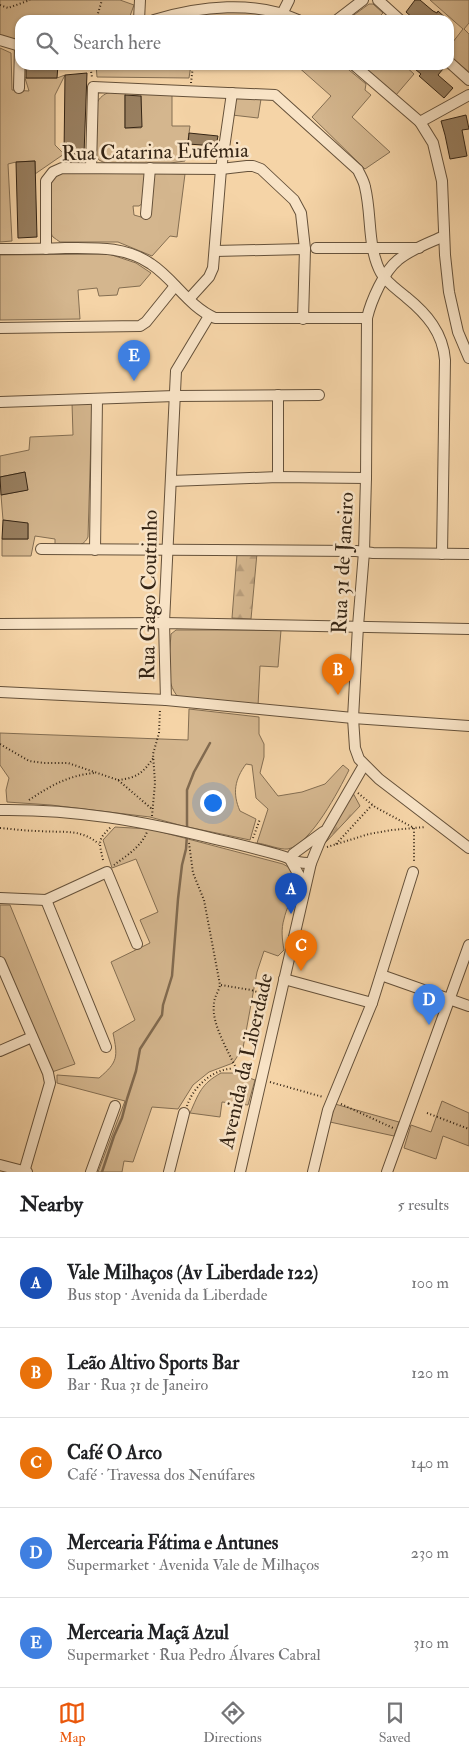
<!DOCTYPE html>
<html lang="en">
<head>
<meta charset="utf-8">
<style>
	:root { --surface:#fff; --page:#f6f6f6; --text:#202124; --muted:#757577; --line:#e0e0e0; --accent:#ea580c }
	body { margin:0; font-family:"IM FELL Double Pica",serif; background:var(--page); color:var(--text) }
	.you { position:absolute; left:212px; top:802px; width:18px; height:18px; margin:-12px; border:4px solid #fff; border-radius:50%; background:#1a73e8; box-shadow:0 0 0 8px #1a73e833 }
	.badge { display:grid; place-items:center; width:32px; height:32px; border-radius:50%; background:var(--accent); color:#fff; font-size:16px; font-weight:700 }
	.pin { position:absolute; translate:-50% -41px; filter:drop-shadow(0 1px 2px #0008) }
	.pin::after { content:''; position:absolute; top:26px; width:18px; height:15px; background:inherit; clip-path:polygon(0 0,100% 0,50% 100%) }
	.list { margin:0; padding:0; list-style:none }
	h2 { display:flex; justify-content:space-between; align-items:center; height:65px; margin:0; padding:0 20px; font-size:21px }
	h2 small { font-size:16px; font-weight:400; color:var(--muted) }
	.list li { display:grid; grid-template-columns:32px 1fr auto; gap:15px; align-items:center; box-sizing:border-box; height:90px; padding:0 20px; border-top:1px solid var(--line) }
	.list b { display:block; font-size:19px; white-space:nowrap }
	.list p { margin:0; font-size:16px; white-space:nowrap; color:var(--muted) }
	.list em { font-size:16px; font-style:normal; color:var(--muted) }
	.icon { flex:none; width:28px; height:28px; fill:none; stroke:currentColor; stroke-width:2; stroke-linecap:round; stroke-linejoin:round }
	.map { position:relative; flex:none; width:469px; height:1172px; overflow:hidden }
	.search { position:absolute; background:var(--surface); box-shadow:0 1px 4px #0004; left:15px; right:15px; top:15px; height:55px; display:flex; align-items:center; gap:12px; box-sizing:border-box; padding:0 18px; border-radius:15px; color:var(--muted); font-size:19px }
	.sheet { height:515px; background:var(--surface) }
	nav { display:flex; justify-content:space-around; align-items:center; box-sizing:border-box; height:70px; border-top:1px solid var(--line); background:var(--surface); font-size:14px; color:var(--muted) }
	nav a { display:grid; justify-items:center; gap:2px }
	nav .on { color:var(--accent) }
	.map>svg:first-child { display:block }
	.green { fill:#d4b68e; stroke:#846e52 }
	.forest { fill:url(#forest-firs); stroke:#846e52 }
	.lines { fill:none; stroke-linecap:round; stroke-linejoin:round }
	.stream { stroke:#816a4f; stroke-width:2.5 }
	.building { fill:#998061; stroke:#352515 }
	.minor-casing { stroke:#65513a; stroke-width:12 }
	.path { stroke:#352515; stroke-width:2; stroke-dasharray:1 2.5; stroke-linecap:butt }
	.minor { stroke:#f8e3c6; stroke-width:10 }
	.labels { text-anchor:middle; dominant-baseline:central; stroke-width:5; stroke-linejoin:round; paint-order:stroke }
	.street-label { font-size:21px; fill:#352515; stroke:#f8e3c6 }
</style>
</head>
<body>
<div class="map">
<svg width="469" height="1172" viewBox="0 0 469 1172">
	<defs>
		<pattern id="forest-firs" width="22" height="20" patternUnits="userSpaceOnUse" patternTransform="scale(1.25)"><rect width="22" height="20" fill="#d4b68e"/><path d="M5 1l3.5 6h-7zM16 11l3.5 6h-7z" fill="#b79c7a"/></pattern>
	</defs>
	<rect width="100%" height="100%" fill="#f5d4a7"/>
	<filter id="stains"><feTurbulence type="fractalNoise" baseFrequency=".004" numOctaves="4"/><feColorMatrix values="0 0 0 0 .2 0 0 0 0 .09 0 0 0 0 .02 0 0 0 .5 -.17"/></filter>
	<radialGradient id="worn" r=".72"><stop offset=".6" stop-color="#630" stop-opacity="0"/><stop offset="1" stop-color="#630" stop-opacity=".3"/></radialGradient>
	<g class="green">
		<path d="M0,0H120L134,5L130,16L126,20H20V42L0,35Z"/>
		<path d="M430,0H469V23L464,29L469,34V72L449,55V47L463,29Z"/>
		<path d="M369,4H373L383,13L376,20H347Z"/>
		<path d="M245,9L289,20H199V14Z"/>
		<path d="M0,48L11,53L12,90L29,91L25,78H57L65,75L55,95V145L64,154L35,174V161L16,162L8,164L12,241L0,242Z"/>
		<path d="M96,65H191L189,78L97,77Z"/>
		<path d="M296,65H343L366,84L365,90L371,95L352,117L390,152L365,169L312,117L331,96Z"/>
		<path d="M361,65H404L414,74L396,95Z"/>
		<path d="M111,92L125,93V128H141V93H172V126H190L185,161L170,163H105L99,160L96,155C96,142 92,111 98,101C101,96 106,93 111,92Z"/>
		<path d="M233,97L261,99L258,118L232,115Z"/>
		<path d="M64,172H143L146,175L143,203L139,206H133L134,215L148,219L153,176L156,173L185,174L177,237L170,236L152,256L118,242H60C58,240 55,239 53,237C47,230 50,191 51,180L57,174Z"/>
		<path d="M109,254L136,263L151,273L140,286L119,288L117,295L99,296L97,288L78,290L80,319L0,320V255Z"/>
		<path d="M72,403H92L88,537C82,550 68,545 55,545V539L35,536L31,556H2V539H28V524L3,520L1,495L27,490L25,472L0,477V456L29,450L30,437L73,435Z"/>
		<path d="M176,630H281L278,667L260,666L258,706L179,698C163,681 170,655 171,634Z"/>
		<path d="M189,709L259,717V734L264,744V757L260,773L278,796L302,792L325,784L343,765L349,770C339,790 311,844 288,849C280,850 266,844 257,843L268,809L256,798L252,765L246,764C235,779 232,793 240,811L256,819L250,840L183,826L150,817L51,805L7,802L6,790L9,778L0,765V733L188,740Z"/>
		<path d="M115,827L150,829L283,864C308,876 288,900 284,919C281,929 282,939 284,950L278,956L264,951L257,972L243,1048L233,1063L209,1072L193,1085L178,1109L152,1107L133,1162L124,1161L122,1172H98L125,1101L57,1083V1075L99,1078C118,1062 118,1057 113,1033L135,1020L111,962L150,943L140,920L158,912L136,859L112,868L103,840Z"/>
		<path d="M0,905H10L75,1064L52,1072L0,956Z"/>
		<path d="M221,1073H236L255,1080L248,1105L222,1102L220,1117L190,1113C199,1093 201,1084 221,1073Z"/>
		<path d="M442,1101L469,1113V1146L443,1136L436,1159L404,1148L411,1125L431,1132Z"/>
		<path d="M335,1104L399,1122L394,1136L330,1122Z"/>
	</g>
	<g class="forest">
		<path d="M257,553L251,619L232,618L237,554Z"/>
		<path d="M353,793L360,806L326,842Z"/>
	</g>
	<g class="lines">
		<g class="stream">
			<path d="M187,829V790L194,772L210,743"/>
			<path d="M102,1172L114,1136L122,1118L127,1099L136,1071L140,1049L162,1015L163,1005L172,976L178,899L182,865L186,849L187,835"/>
		</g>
	</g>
	<g class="building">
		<path d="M415,0H420L433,11L437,13L438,11L448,20L414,19L406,12Z"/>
		<path d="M26,65H58L57,78H26Z"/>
		<path d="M410,65H437L443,69L438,75L453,88L444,98L419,76L421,74Z"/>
		<path d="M87,73L84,154H64L65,75Z"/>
		<path d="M125,95L141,96L142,127L125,128Z"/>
		<path d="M466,115L469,129L462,130L467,156L450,159L445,135L441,121Z"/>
		<path d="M189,133L218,136L216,146L188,144Z"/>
		<path d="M35,161L37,237L18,238L16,162Z"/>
		<path d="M25,472L28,490L1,495L0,477Z"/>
		<path d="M3,520L28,523V539H2Z"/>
	</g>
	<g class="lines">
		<g class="minor-casing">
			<g id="minor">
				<path d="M378,0L400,20"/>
				<path d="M283,12L289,0"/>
				<path d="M139,20L140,0"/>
				<path d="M154,20C200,6 255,0 298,20"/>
				<path d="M337,20L363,0"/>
				<path d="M0,40L20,46L19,88"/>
				<path d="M449,62L469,80"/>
				<path d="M354,65L420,122L433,143L442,181L445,255L449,292L458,332L469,358"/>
				<path d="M420,122L469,95"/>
				<path d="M91,168L93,87L275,95L358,170C360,175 364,181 365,187C372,215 367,247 381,273C387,283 398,290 406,297C427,314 443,333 445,360L442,554"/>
				<path d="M146,214L150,168"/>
				<path d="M444,236C429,243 411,249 398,260C384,271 371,301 367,318L366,478L364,552L358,626L353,718L355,748L359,759L379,779L469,848"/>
				<path d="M316,248H419"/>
				<path d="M0,249C22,249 44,249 65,248C95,248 125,246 151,264C174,279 189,307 215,318H367"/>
				<path d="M46,249V181L53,172L62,168L221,169L247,166H253L261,169L294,200L301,213L305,249L303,319"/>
				<path d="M215,251L305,249"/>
				<path d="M189,299L209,277L213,268L221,169L232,93"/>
				<path d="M0,328L140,326L146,322L175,286"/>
				<path d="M278,395V477"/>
				<path d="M0,402L175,396L319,395"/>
				<path d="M171,481L278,477L366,478"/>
				<path d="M41,549L356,551L373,553L469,554"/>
				<path d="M95,550L97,399"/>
				<path d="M0,624L164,623L469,629"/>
				<path d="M0,692L166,700L353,718L469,726"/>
				<path d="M166,700L164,623L176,371L209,316"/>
				<path d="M0,810C75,809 142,821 215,839C237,844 258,849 279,855C292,858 295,864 311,863"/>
				<path d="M293,854L323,832"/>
				<path d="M291,861L305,886"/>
				<path d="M0,898L46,900L107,872L137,944"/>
				<path d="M46,900L106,1047"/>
				<path d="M0,962L48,1073L50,1083L24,1172"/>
				<path d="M381,975L469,1006"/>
				<path d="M284,979L372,1003"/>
				<path d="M0,1051L32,1037"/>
				<path d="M0,1165L27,1172"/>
				<path d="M91,1172L115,1106"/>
				<path d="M169,1172L184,1113"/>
				<path d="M240,1172L311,863L320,841L364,765"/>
				<path d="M313,1172L328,1110L372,1003L413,872"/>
				<path d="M387,1172L469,945"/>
			</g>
		</g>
		<g class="path">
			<path d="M0,5L8,8L30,0"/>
			<path d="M96,20L102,0"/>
			<path d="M90,65L92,77"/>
			<path d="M191,83L193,65"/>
			<path d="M0,744L29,761L44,763H68L118,780L152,809"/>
			<path d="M118,780C137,778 143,773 154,757"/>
			<path d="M358,793L375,807L414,828V863"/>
			<path d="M29,800C50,786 69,775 95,773"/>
			<path d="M152,816L155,783L153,754L159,733L160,709"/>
			<path d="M0,828C13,829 26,831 39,831C63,833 80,828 99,844"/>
			<path d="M253,838L260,819"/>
			<path d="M189,843L193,873L204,900L220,985C219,991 214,997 214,1004C211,1023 228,1051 236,1068"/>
			<path d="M336,844L372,805"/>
			<path d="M327,847L369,834L392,830L425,827"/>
			<path d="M103,860C99,842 97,840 111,827"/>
			<path d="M114,865C126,856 141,847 147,832"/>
			<path d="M221,985L251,990L270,996"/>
			<path d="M270,1082L323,1097"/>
			<path d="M341,1104L393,1128"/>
			<path d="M187,1106C193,1086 216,1066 237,1069C242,1070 247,1073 252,1075"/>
			<path d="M427,1113L469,1129"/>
		</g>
		<use href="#minor" class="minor"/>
	</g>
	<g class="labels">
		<g class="street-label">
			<text transform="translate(155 152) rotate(-1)">Rua Catarina Eufémia</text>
			<text transform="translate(343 563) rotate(-87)">Rua 31 de Janeiro</text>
			<text transform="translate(149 595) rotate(-89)">Rua Gago Coutinho</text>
			<text transform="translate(246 1061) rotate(-77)">Avenida da Liberdade</text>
		</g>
	</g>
	<rect width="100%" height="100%" filter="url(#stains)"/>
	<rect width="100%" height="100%" fill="url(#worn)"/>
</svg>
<div class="you"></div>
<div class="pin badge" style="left:291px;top:914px;background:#1a4fb4">A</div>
<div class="pin badge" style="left:338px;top:695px;background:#e8710a">B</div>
<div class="pin badge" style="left:301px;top:971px;background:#e8710a">C</div>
<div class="pin badge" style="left:429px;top:1025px;background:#3f7fe0">D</div>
<div class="pin badge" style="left:134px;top:381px;background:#3f7fe0">E</div>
<div class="search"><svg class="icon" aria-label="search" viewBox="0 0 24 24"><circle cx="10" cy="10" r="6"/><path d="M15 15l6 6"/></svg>Search here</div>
</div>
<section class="sheet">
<h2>Nearby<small>5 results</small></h2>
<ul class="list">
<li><span class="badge" style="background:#1a4fb4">A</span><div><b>Vale Milhaços (Av Liberdade 122)</b><p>Bus stop · Avenida da Liberdade</p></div><em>100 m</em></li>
<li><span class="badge" style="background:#e8710a">B</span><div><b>Leão Altivo Sports Bar</b><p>Bar · Rua 31 de Janeiro</p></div><em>120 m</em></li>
<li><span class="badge" style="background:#e8710a">C</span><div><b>Café O Arco</b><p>Café · Travessa dos Nenúfares</p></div><em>140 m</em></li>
<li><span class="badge" style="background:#3f7fe0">D</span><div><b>Mercearia Fátima e Antunes</b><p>Supermarket · Avenida Vale de Milhaços</p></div><em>230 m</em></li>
<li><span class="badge" style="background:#3f7fe0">E</span><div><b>Mercearia Maçã Azul</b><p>Supermarket · Rua Pedro Álvares Cabral</p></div><em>310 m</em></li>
</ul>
</section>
<nav>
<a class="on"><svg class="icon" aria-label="map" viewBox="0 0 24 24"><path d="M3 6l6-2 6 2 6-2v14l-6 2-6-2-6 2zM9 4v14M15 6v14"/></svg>Map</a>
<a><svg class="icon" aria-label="directions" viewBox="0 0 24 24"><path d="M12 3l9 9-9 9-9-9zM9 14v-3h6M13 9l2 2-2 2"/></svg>Directions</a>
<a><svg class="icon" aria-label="saved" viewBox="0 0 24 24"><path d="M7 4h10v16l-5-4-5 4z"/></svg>Saved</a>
</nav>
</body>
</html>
